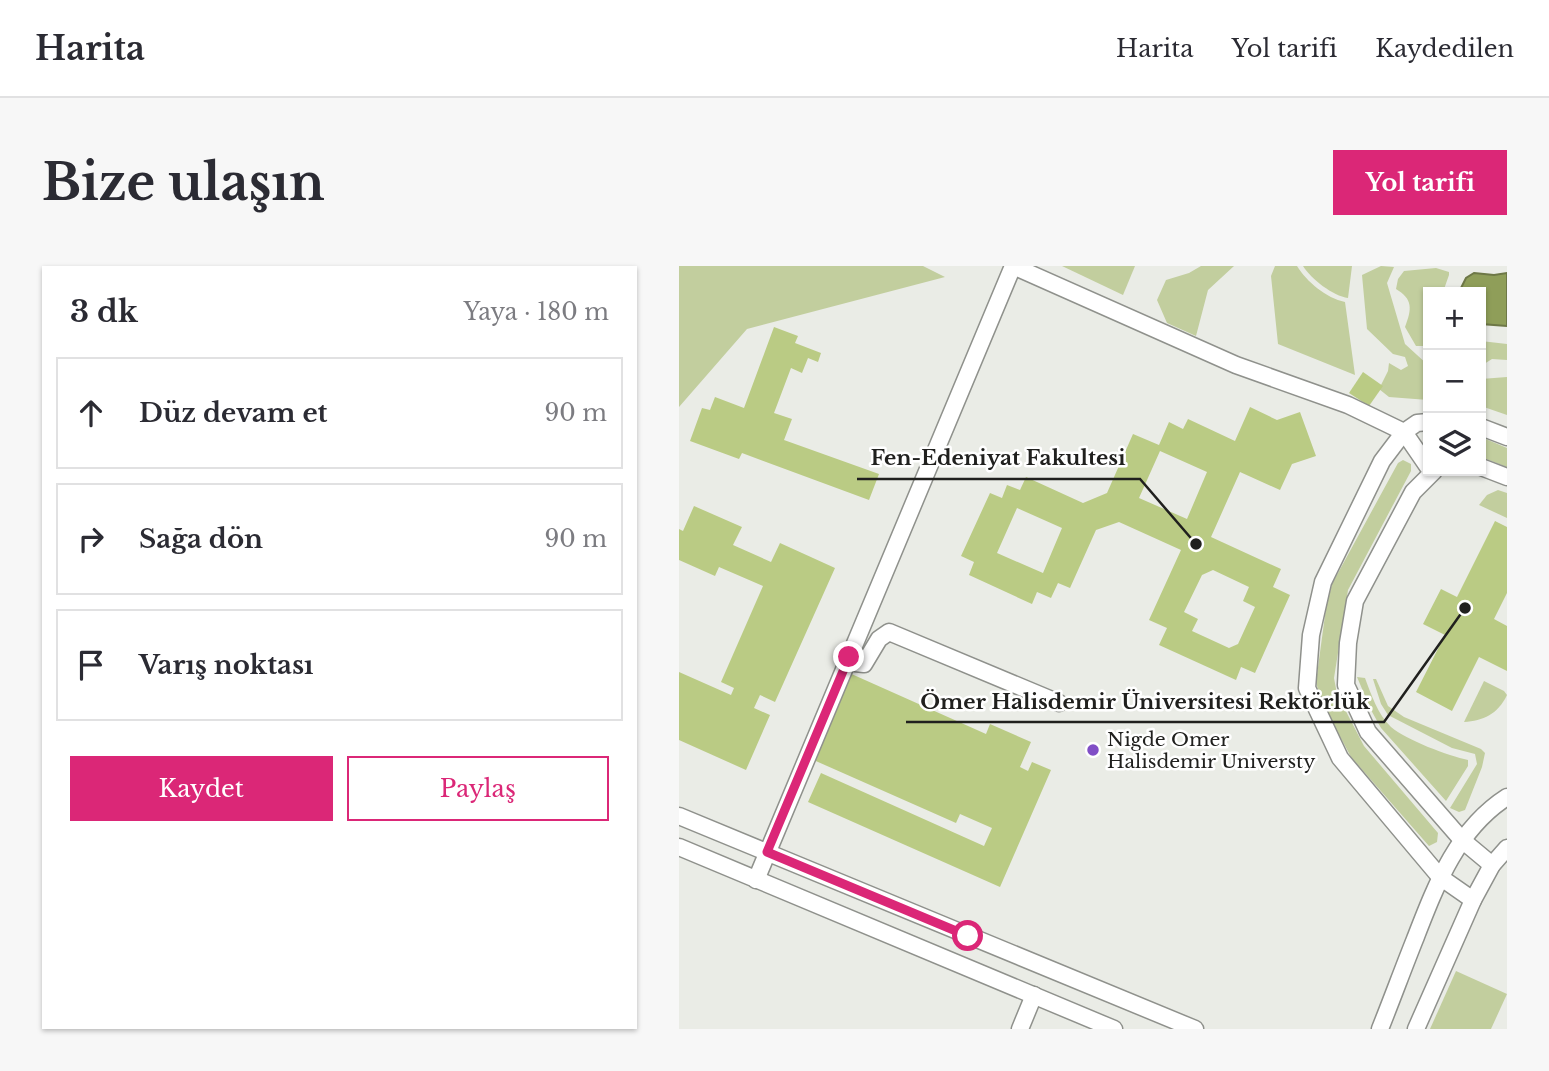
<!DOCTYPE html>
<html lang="tr">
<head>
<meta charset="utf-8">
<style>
	:root { --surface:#fff; --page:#f7f7f7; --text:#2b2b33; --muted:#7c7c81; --line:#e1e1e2; --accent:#db2777 }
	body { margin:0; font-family:"Libre Baskerville",serif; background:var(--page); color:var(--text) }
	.controls { position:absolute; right:21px; top:21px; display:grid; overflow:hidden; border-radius:0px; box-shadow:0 2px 5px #0004 }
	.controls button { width:63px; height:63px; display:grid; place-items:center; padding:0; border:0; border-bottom:2px solid var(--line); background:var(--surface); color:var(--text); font:35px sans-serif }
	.stop { position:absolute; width:21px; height:21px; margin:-16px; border:5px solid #db2777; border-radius:50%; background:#fff }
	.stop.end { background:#db2777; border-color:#fff; box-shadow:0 2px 7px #0008 }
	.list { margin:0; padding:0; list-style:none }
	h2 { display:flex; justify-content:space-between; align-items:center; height:91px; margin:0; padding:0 28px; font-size:30px }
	h2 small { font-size:23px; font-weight:400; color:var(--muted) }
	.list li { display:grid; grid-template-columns:46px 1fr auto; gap:21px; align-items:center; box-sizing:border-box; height:112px; margin:0 14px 14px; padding:0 14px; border:2px solid var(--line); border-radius:0px }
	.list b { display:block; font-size:26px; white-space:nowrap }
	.list em { font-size:23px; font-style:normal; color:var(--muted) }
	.actions { display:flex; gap:14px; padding:21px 28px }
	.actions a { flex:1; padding:16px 0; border:2px solid var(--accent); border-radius:0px; text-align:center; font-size:24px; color:var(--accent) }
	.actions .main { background:var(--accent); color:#fff }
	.icon { flex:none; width:38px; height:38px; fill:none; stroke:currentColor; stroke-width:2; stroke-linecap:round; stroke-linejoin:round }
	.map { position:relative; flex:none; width:828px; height:763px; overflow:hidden; border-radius:0px }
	header { display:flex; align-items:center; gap:42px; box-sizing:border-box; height:98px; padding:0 35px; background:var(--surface); border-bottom:2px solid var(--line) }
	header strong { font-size:33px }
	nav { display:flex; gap:38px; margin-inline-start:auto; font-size:24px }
	.intro { display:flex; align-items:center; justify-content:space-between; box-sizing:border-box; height:168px; padding:0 42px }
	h1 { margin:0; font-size:49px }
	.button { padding:18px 32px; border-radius:0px; background:var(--accent); color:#fff; font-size:24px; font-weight:700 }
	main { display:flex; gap:42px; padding:0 42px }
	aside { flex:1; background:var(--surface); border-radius:0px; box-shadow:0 2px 5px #0004 }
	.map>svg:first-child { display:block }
	.green { fill:#c2ce9e }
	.water { fill:#8f9e59; stroke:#6e7847; stroke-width:2 }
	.building { fill:#bacb84; fill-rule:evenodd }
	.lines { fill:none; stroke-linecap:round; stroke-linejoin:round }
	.minor-casing { stroke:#8f918c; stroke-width:19 }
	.minor { stroke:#fff; stroke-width:16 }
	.route { stroke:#db2777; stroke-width:9 }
	.poi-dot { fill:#804ec6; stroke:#fff; stroke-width:2.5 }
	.labels { text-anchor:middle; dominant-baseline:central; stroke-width:5; stroke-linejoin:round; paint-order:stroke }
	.poi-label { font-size:19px; fill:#20201e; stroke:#fff; text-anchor:start }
	.leader { fill:none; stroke:#20201e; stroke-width:2.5 }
	.callout-dot { fill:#20201e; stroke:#fff; stroke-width:2.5 }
	.callout-label { font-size:21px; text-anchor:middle; font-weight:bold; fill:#20201e; stroke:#fff; stroke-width:5; stroke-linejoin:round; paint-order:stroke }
</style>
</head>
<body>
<header>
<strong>Harita</strong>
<nav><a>Harita</a><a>Yol tarifi</a><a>Kaydedilen</a></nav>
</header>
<div class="intro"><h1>Bize ulaşın</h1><a class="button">Yol tarifi</a></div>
<main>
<aside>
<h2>3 dk<small>Yaya · 180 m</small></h2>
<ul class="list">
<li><svg class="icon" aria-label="ahead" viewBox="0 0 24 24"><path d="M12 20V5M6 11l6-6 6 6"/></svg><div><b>Düz devam et</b></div><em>90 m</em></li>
<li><svg class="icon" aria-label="right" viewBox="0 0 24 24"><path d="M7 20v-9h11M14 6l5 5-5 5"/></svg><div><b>Sağa dön</b></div><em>90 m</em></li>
<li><svg class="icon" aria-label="arrive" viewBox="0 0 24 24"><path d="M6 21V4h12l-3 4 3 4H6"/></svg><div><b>Varış noktası</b></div></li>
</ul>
<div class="actions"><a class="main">Kaydet</a><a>Paylaş</a></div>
</aside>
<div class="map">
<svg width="828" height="763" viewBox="0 0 828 763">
	<rect width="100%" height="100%" fill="#eaece6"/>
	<g class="green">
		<path d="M0,0H244L266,11L68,63L0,141Z"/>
		<path d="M383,0H456L444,29Z"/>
		<path d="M522,0H555L529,24L517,70L488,57L478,34L487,14L510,7Z"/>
		<path d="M596,0H618C628,16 647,32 666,36L676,109L599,78L592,10Z"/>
		<path d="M624,0H673L669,32C654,30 632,13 624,0Z"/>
		<path d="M702,0L715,1L708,17L726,78L749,99V134L710,131L700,123L709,105L710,97L722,104L729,100L726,91L714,88L688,63L683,9Z"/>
		<path d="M757,2L770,6V9L764,26H749V80H737L726,61C733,43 734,33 717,23L719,13L725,5Z"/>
		<path d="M802,75L828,78V94L813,93L802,100Z"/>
		<path d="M828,111V149L802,140V113Z"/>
		<path d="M802,171L828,182V201L802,191Z"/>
		<path d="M724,194L732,198V205L669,324L655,412L658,428L685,480L759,567L758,576L750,580L672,491L642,435L637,416L647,342L653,318L719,197Z"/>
		<path d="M819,224L828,227V252L800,239L808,229Z"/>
		<path d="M678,411L686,412C692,428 699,449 712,461C727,474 770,490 789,494V500L767,535L702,462L692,444Z"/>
		<path d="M694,413H697L709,440L725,451L802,483L806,487L803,501L786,544L780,546L771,542L798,498L796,488L773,482L709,449L702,438Z"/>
		<path d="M805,415L825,425L828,429C819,448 804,455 785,456Z"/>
		<path d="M777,705L828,728L812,763H751Z"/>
	</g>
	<path class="water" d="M795,7L815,9L828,7V60L802,58V26H780L787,12Z"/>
	<g class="building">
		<path d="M95,61L119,70L116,77L142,87L139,96L129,92L123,107L112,102L95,147L113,153L105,174L200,208L190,234L63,187L60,193L11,175L23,142L31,144L36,131L65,142Z"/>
		<path d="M684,106L704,120L690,140L670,127Z"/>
		<path d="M571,141L598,154L621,146L637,190L613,198L601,224L561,206L532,271L602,303L594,321L611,329L576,407L562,401L557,414L480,379L488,362L470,354L502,284L440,256L417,264L391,322L379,317L372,332L358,326L353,338L290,309L295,296L282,290L311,227L323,232L328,219L341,224L347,211L404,237L428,227L454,168L480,179L490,156L504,163L509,153L556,175ZM481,185L528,206L508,253L460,232ZM338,242L383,262L364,307L318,287ZM534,304L570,321L564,335L576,341L559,378L550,382L513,365L519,353L505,346L523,309Z"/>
		<path d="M15,240L63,261L54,279L92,296L101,277L156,302L96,436L81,429L75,442L91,449L67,504L0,474V406L52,429L55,422L42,416L84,320L40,301L36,310L0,294V263L4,265Z"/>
		<path d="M816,255L828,261V327L815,353L828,360V405L800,391L773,445L737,426L766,369L744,358L762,323L778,331Z"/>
		<path d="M168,406L307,468L311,458L352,476L341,501L349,505L353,496L372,504L321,621L129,536L142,507L305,580L313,562L281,548L277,557L130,492Z"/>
	</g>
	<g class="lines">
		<g class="minor-casing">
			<g id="minor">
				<path d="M334,0L557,99L669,139L725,166L749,201"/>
				<path d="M749,156L738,157L725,166L703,195L644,316L632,369L628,422L661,492L761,611L794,634"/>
				<path d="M802,161L828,171"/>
				<path d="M802,201L828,211"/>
				<path d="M755,205L734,226L676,335L669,377L667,419L689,466L783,574L813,599"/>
				<path d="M170,392L176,397L185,398L200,373L210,366L380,437"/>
				<path d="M0,550L516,763"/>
				<path d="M0,581L435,763"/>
				<path d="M77,614L334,0"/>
				<path d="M341,763L355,729"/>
				<path d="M701,763C713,733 724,703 736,673C757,619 778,563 828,531"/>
				<path d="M737,763L794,634L813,599L828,582"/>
			</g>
		</g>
		<use href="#minor" class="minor"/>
	</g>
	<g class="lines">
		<path class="route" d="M170,391L88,586L289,670"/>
	</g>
	<circle class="poi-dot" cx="414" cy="484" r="7"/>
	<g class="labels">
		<g class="poi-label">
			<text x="428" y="473">Nigde Omer<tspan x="428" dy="22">Halisdemir Universty</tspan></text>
		</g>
	</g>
	<path class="leader" d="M517 278L461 213H178M786 342L705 456H227"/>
	<g class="callout-dot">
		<circle cx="517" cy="278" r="7"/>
		<circle cx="786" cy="342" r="7"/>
	</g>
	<g class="callout-label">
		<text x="319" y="199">Fen-Edeniyat Fakultesi</text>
		<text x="466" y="443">Ömer Halisdemir Üniversitesi Rektörlük</text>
	</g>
</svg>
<div class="controls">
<button>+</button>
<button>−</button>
<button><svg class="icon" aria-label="layers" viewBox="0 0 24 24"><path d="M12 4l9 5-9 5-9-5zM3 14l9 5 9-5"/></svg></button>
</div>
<div class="stop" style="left:289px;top:670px"></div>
<div class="stop end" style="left:170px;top:391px"></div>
</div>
</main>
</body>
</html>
